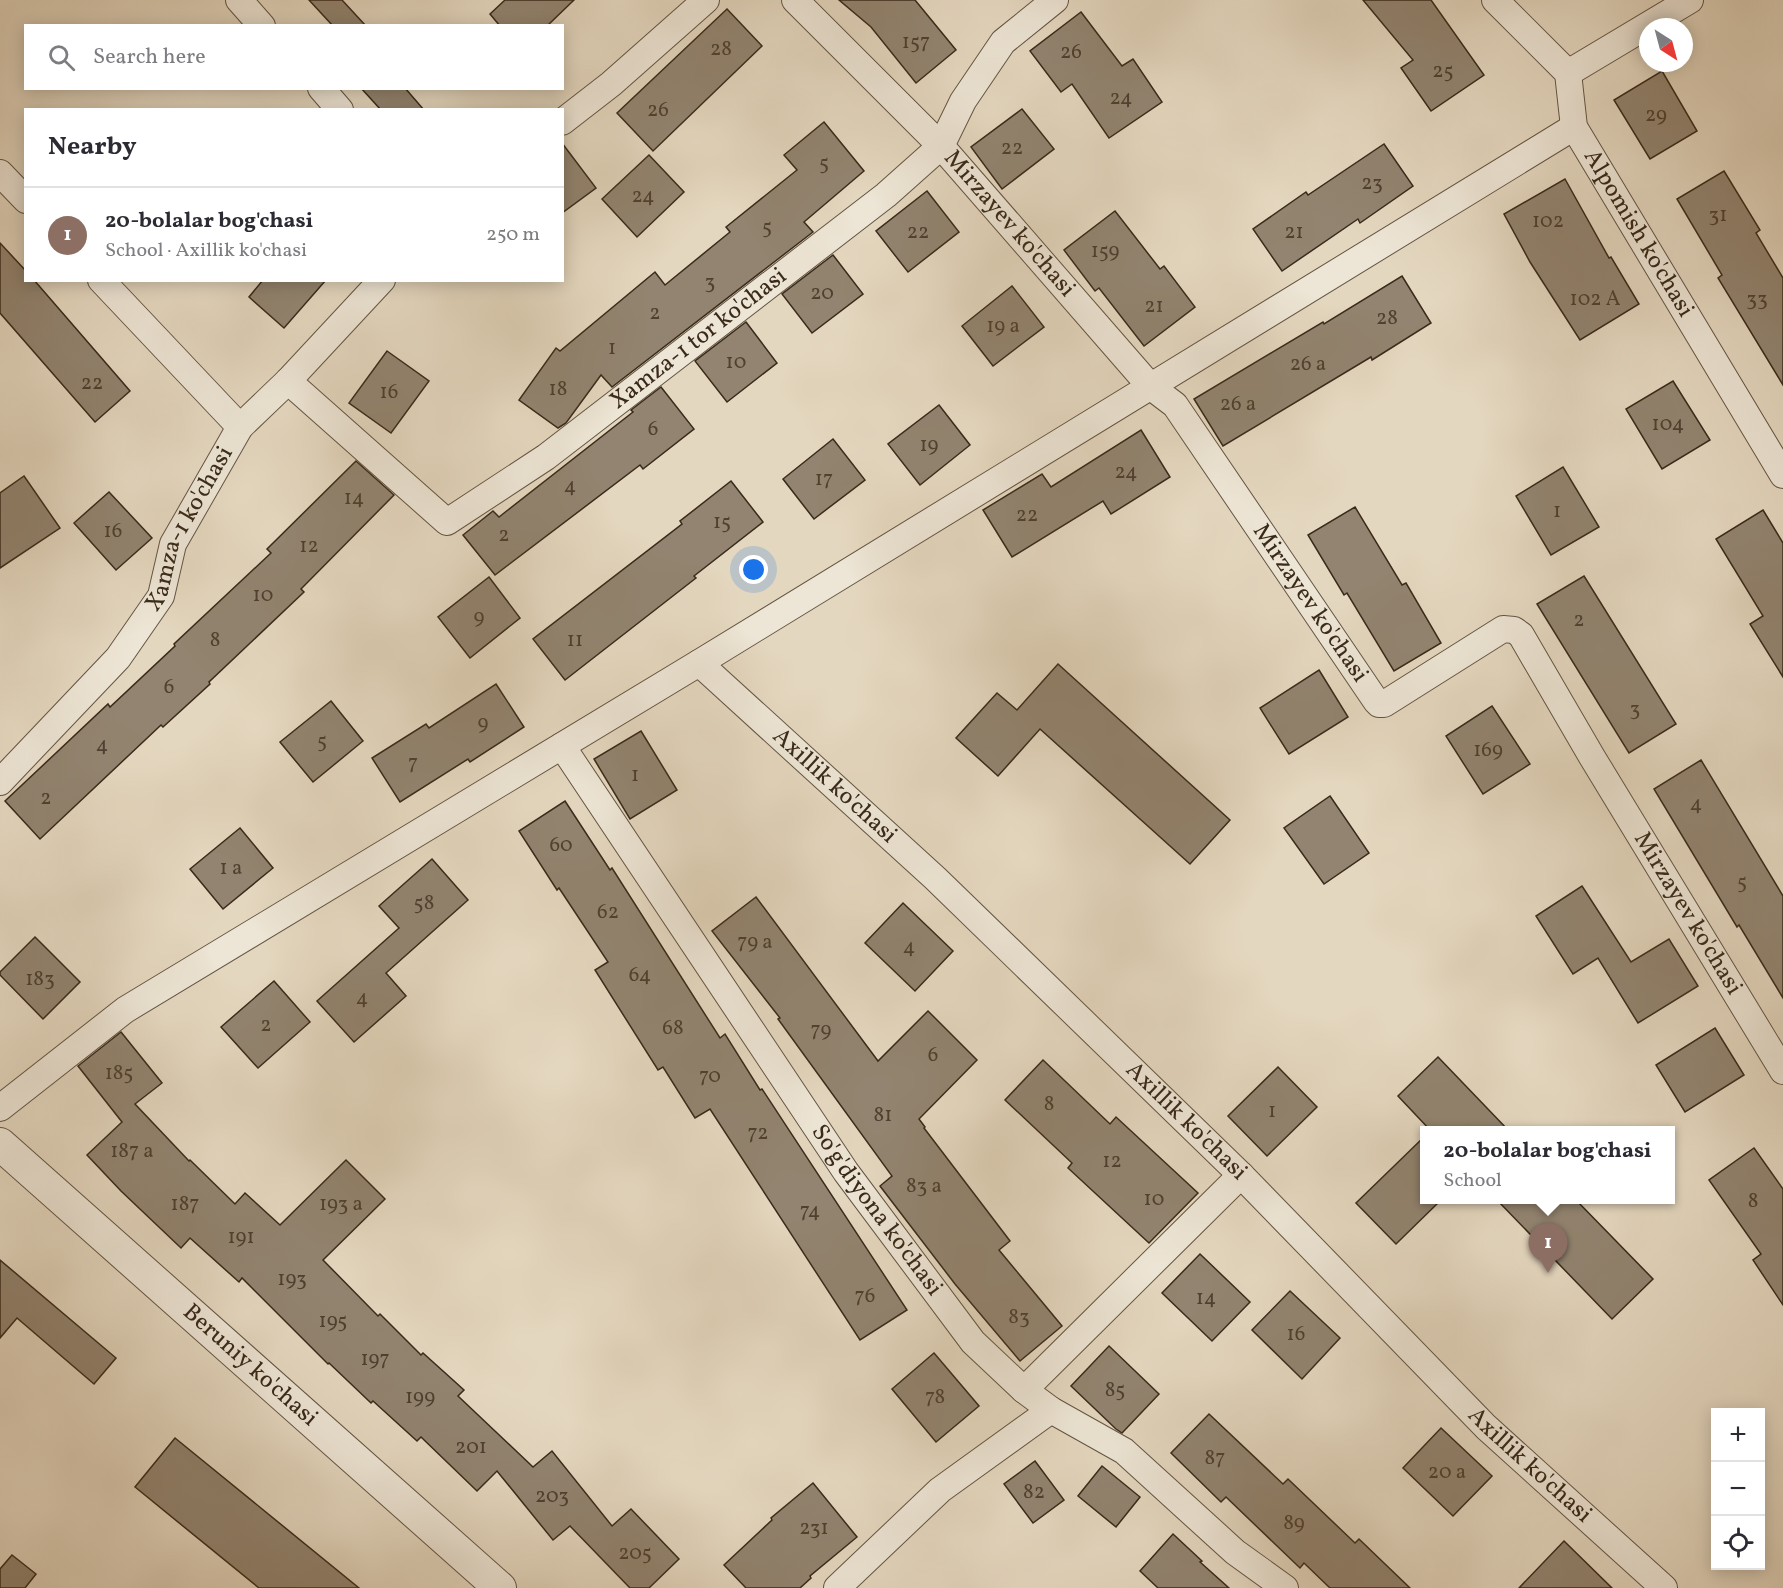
<!DOCTYPE html>
<html lang="en">
<head>
<meta charset="utf-8">
<style>
	:root { --surface:#fff; --page:#f7f7f7; --text:#2b2b33; --muted:#7c7c81; --line:#e1e1e2; --accent:#0b8043 }
	body { margin:0; font-family:Vollkorn,serif; background:var(--page); color:var(--text) }
	.controls { position:absolute; right:18px; bottom:18px; display:grid; overflow:hidden; border-radius:0px; box-shadow:0 3px 15px #0003 }
	.controls button { width:54px; height:54px; display:grid; place-items:center; padding:0; border:0; border-bottom:2px solid var(--line); background:var(--surface); color:var(--text); font:30px sans-serif }
	.compass { position:absolute; left:1639px; top:18px; width:54px; height:54px; border-radius:50%; background:var(--surface); box-shadow:0 3px 15px #0003; rotate:144deg }
	.you { position:absolute; left:754px; top:570px; width:21px; height:21px; margin:-15px; border:4px solid #fff; border-radius:50%; background:#1a73e8; box-shadow:0 0 0 9px #1a73e833 }
	.badge { display:grid; place-items:center; width:39px; height:39px; border-radius:50%; background:var(--accent); color:#fff; font-size:20px; font-weight:700 }
	.pin { position:absolute; translate:-50% -50px; filter:drop-shadow(0 2px 3px #0008) }
	.pin::after { content:''; position:absolute; top:32px; width:21px; height:18px; background:inherit; clip-path:polygon(0 0,100% 0,50% 100%) }
	.popup { position:absolute; left:1420px; top:1126px; width:255px; height:78px; box-sizing:border-box; display:grid; place-content:center; border-radius:0px; background:var(--surface); filter:drop-shadow(0 2px 4px #0005); font-size:20px; white-space:nowrap; color:var(--muted) }
	.popup b { font-size:22px; color:var(--text) }
	.popup::after { content:''; position:absolute; left:50%; top:100%; margin-left:-12px; border:12px solid transparent; border-top-color:var(--surface) }
	.list { margin:0; padding:0; list-style:none }
	h2 { display:flex; justify-content:space-between; align-items:center; height:78px; margin:0; padding:0 24px; font-size:26px }
	h2 small { font-size:20px; font-weight:400; color:var(--muted) }
	.list li { display:grid; grid-template-columns:39px 1fr auto; gap:18px; align-items:center; box-sizing:border-box; height:96px; padding:0 24px; border-top:2px solid var(--line) }
	.list b { display:block; font-size:22px; white-space:nowrap }
	.list p { margin:0; font-size:20px; white-space:nowrap; color:var(--muted) }
	.list em { font-size:20px; font-style:normal; color:var(--muted) }
	.icon { flex:none; width:33px; height:33px; fill:none; stroke:currentColor; stroke-width:2; stroke-linecap:round; stroke-linejoin:round }
	.map { position:relative; flex:none; width:1783px; height:1588px; overflow:hidden }
	.search { position:absolute; background:var(--surface); box-shadow:0 3px 15px #0003; left:24px; top:24px; width:540px; height:66px; display:flex; align-items:center; gap:15px; box-sizing:border-box; padding:0 21px; border-radius:0px; color:var(--muted); font-size:22px }
	.panel { position:absolute; background:var(--surface); box-shadow:0 3px 15px #0003; left:24px; top:108px; width:540px; height:174px; border-radius:0px }
	.map>svg:first-child { display:block }
	.building { fill:#928470; stroke:#392a1a; stroke-width:1.5 }
	.lines { fill:none; stroke-linecap:round; stroke-linejoin:round }
	.minor-casing { stroke:#645543; stroke-width:28 }
	.tertiary-casing { stroke:#645543; stroke-width:34 }
	.minor { stroke:#ede5d5; stroke-width:26 }
	.tertiary { stroke:#ede5d5; stroke-width:32 }
	.labels { text-anchor:middle; dominant-baseline:central; stroke-width:4.5; stroke-linejoin:round; paint-order:stroke }
	.number-label { font-size:21px; fill:#4f4030 }
	.street-label { font-size:24px; fill:#392a1a; stroke:#ede5d5 }
</style>
</head>
<body>
<div class="map">
<svg width="1783" height="1588" viewBox="0 0 1783 1588">
	<rect width="100%" height="100%" fill="#e4d7bf"/>
	<filter id="stains"><feTurbulence type="fractalNoise" baseFrequency=".00333" numOctaves="4"/><feColorMatrix values="0 0 0 0 .2 0 0 0 0 .09 0 0 0 0 .02 0 0 0 .5 -.17"/></filter>
	<radialGradient id="worn" r=".72"><stop offset=".6" stop-color="#630" stop-opacity="0"/><stop offset="1" stop-color="#630" stop-opacity=".3"/></radialGradient>
	<g class="building">
		<path d="M309,0H342L366,26H333Z"/>
		<path d="M505,0H574L547,26H500L490,14Z"/>
		<path d="M839,0H915L956,50L916,83L871,27Z"/>
		<path d="M1363,0H1431L1484,75L1431,111L1401,68L1413,60Z"/>
		<path d="M727,9L762,46L653,151L617,113Z"/>
		<path d="M1081,12L1122,66L1133,59L1162,102L1109,138L1072,84L1061,92L1030,51Z"/>
		<path d="M1662,71L1697,131L1650,159L1614,100Z"/>
		<path d="M361,88H405L424,110H381Z"/>
		<path d="M1022,109L1054,149L1002,189L971,147Z"/>
		<path d="M824,122L864,171L804,222L813,232L612,387L601,375L566,423L558,428L519,400L556,348L560,351L655,272L665,285L730,232L726,227L797,170L784,155Z"/>
		<path d="M562,143L596,188L562,213Z"/>
		<path d="M1384,144L1413,186L1360,223L1358,219L1282,271L1253,229L1306,192L1308,195Z"/>
		<path d="M649,155L684,192L637,237L602,199Z"/>
		<path d="M1724,171L1760,230L1756,233L1783,278V385L1718,278L1722,275L1677,199Z"/>
		<path d="M1565,179L1609,258L1611,257L1639,304L1580,340L1530,262L1504,214Z"/>
		<path d="M927,191L959,232L908,272L876,231Z"/>
		<path d="M1115,211L1160,269L1164,266L1195,307L1144,346L1099,288L1095,291L1064,250Z"/>
		<path d="M0,243L26,271V280H34L130,391L95,422L0,313Z"/>
		<path d="M833,255L863,294L812,333L782,294Z"/>
		<path d="M1402,276L1431,323L1372,360L1371,357L1223,446L1194,399L1323,322L1324,324Z"/>
		<path d="M263,280H326L284,328L249,297Z"/>
		<path d="M1012,286L1044,327L993,366L962,326Z"/>
		<path d="M746,322L777,363L727,402L695,361Z"/>
		<path d="M387,351L429,381L391,433L349,403Z"/>
		<path d="M1673,381L1710,440L1662,469L1626,409Z"/>
		<path d="M661,387L694,429L643,469L640,465L495,575L463,535L493,511L499,517L633,412L631,410Z"/>
		<path d="M939,405L970,445L920,485L888,444Z"/>
		<path d="M1141,430L1170,477L1111,514L1103,501L1012,557L983,510L1042,474L1051,487Z"/>
		<path d="M833,439L865,480L814,519L783,479Z"/>
		<path d="M356,461L394,495L301,589L304,592L209,682L210,684L163,727L161,725L40,839L5,801L108,704L110,707L175,646L174,644L271,553L267,549Z"/>
		<path d="M1563,467L1599,527L1551,555L1516,496Z"/>
		<path d="M24,476L60,528L0,568V493Z"/>
		<path d="M731,481L763,522L694,576L696,578L565,680L533,639L682,524L680,521Z"/>
		<path d="M109,492L152,538L116,570L74,523Z"/>
		<path d="M1355,507L1402,585L1406,583L1441,643L1394,671L1347,593L1344,595L1308,535Z"/>
		<path d="M1763,510L1783,543V677L1750,624L1763,616L1716,539Z"/>
		<path d="M1584,576L1676,724L1629,753L1537,604Z"/>
		<path d="M489,577L520,618L470,658L438,617Z"/>
		<path d="M1058,664L1230,820L1190,864L1040,729L998,776L956,738L997,693L1017,710Z"/>
		<path d="M1319,670L1348,717L1289,754L1260,708Z"/>
		<path d="M496,684L524,727L470,762L468,759L400,802L372,758L426,724L429,728Z"/>
		<path d="M331,701L363,741L313,782L280,742Z"/>
		<path d="M1492,706L1530,764L1483,794L1446,736Z"/>
		<path d="M641,731L677,790L630,819L594,759Z"/>
		<path d="M1701,760L1783,896V998L1739,925L1737,927L1654,789Z"/>
		<path d="M1330,796L1369,853L1324,884L1284,828Z"/>
		<path d="M565,801L610,870L612,868L720,1038L725,1034L760,1090L762,1089L907,1310L860,1340L710,1109L695,1118L663,1067L658,1070L595,970L608,962L559,888L557,890L519,831Z"/>
		<path d="M240,828L273,868L223,909L190,869Z"/>
		<path d="M432,859L468,900L386,973L406,996L354,1042L317,1001L399,928L379,906Z"/>
		<path d="M1582,886L1631,962L1669,939L1698,986L1638,1023L1598,958L1573,974L1536,916Z"/>
		<path d="M756,897L878,1061L928,1011L977,1060L919,1119L925,1127L924,1128L1010,1241L999,1250L1062,1326L1020,1361L955,1284L880,1186L892,1176L778,1019L780,1018L712,931Z"/>
		<path d="M903,903L953,951L915,991L865,943Z"/>
		<path d="M35,937L80,982L43,1019L0,975V972Z"/>
		<path d="M274,981L310,1022L258,1068L221,1027Z"/>
		<path d="M1715,1028L1744,1075L1685,1112L1656,1065Z"/>
		<path d="M121,1032L162,1083L135,1104L189,1161L190,1160L235,1204L245,1193L280,1225L346,1160L385,1199L323,1260L378,1316L380,1314L421,1355L423,1353L464,1390L458,1396L533,1467L552,1451L612,1526L631,1509L679,1559L649,1588H630L570,1526L553,1540L497,1471L477,1491L421,1437L417,1441L373,1401L371,1403L329,1363L328,1364L242,1278L239,1282L190,1238L181,1248L121,1191L87,1155L122,1122L78,1066Z"/>
		<path d="M1438,1057L1509,1131H1431L1398,1096Z"/>
		<path d="M1043,1060L1110,1124L1116,1117L1198,1193L1149,1243L1068,1168L1072,1163L1005,1100Z"/>
		<path d="M1278,1067L1317,1107L1267,1156L1228,1116Z"/>
		<path d="M1425,1136V1200H1441L1396,1244L1356,1203Z"/>
		<path d="M1754,1148L1783,1189V1305L1753,1260L1761,1254L1709,1180Z"/>
		<path d="M1497,1200H1576L1653,1279L1612,1319Z"/>
		<path d="M1200,1254L1250,1302L1212,1341L1162,1293Z"/>
		<path d="M0,1260L116,1358L94,1384L17,1318L0,1338Z"/>
		<path d="M1290,1291L1340,1338L1302,1379L1252,1330Z"/>
		<path d="M1109,1346L1159,1394L1122,1433L1116,1429L1071,1386Z"/>
		<path d="M934,1353L979,1406L936,1442L892,1389Z"/>
		<path d="M1209,1414L1283,1484L1288,1479L1355,1543L1359,1539L1410,1588H1330L1304,1563L1300,1568L1226,1497L1221,1502L1171,1453Z"/>
		<path d="M1441,1428L1492,1476L1453,1516L1403,1468Z"/>
		<path d="M175,1438L359,1588H259L135,1487Z"/>
		<path d="M1035,1461L1064,1500L1033,1523L1004,1484Z"/>
		<path d="M1102,1466L1140,1497L1116,1527L1078,1496Z"/>
		<path d="M813,1483L857,1537L810,1576L811,1578L800,1588H746L724,1565L772,1520L771,1518Z"/>
		<path d="M1173,1534L1202,1561L1200,1562L1229,1588H1158L1140,1571Z"/>
		<path d="M1564,1541L1612,1588H1519Z"/>
		<path d="M12,1555L36,1574L25,1588H0V1569Z"/>
	</g>
	<g class="lines">
		<g class="minor-casing">
			<g id="minor">
				<path d="M239,0L262,26"/>
				<path id="s1" d="M795,0L941,146L1150,386L1175,405L1376,701L1379,704H1384L1503,629L1514,630L1521,635L1592,757L1783,1071"/>
				<path id="s2" d="M1495,0L1568,73L1574,127L1783,475"/>
				<path d="M1568,73L1690,0"/>
				<path d="M321,88L340,110"/>
				<path d="M562,122L611,84L706,0"/>
				<path d="M0,173L26,200"/>
				<path d="M101,280L240,427"/>
				<path id="s3" d="M288,381L447,522L546,457L886,195L941,146L963,101L1003,42L1055,0"/>
				<path id="s4" d="M699,663L935,878L1241,1175L1486,1427L1664,1588"/>
				<path id="s5" d="M562,746L846,1172L973,1342L1024,1390L1051,1410L1124,1451L1235,1552L1285,1588"/>
				<path id="s6" d="M0,782L118,658L161,596L173,544L240,427L288,381L382,280"/>
				<path d="M0,1108L125,1010L699,663L1574,127"/>
				<path d="M1024,1390L1241,1175"/>
				<path d="M837,1588L940,1490L1051,1410"/>
			</g>
		</g>
		<g class="tertiary-casing">
			<g id="tertiary">
				<path id="s7" d="M0,1144L500,1588"/>
			</g>
		</g>
		<use href="#minor" class="minor"/>
		<use href="#tertiary" class="tertiary"/>
	</g>
	<g class="labels">
		<g class="number-label">
			<text x="916" y="42">157</text>
			<text x="721" y="49">28</text>
			<text x="1071" y="52">26</text>
			<text x="1443" y="71">25</text>
			<text x="1121" y="98">24</text>
			<text x="658" y="110">26</text>
			<text x="1656" y="115">29</text>
			<text x="1012" y="148">22</text>
			<text x="824" y="163">5</text>
			<text x="1372" y="183">23</text>
			<text x="643" y="196">24</text>
			<text x="1718" y="215">31</text>
			<text x="1548" y="221">102</text>
			<text x="767" y="227">5</text>
			<text x="918" y="232">22</text>
			<text x="1294" y="232">21</text>
			<text x="1105" y="251">159</text>
			<text x="710" y="282">3</text>
			<text x="822" y="293">20</text>
			<text x="1595" y="299">102 А</text>
			<text x="1757" y="299">33</text>
			<text x="1154" y="306">21</text>
			<text x="655" y="313">2</text>
			<text x="1387" y="318">28</text>
			<text x="1003" y="326">19 а</text>
			<text x="612" y="348">1</text>
			<text x="736" y="362">10</text>
			<text x="1308" y="364">26 а</text>
			<text x="92" y="383">22</text>
			<text x="558" y="389">18</text>
			<text x="389" y="392">16</text>
			<text x="1238" y="404">26 а</text>
			<text x="1668" y="424">104</text>
			<text x="653" y="429">6</text>
			<text x="929" y="445">19</text>
			<text x="1126" y="472">24</text>
			<text x="824" y="479">17</text>
			<text x="570" y="486">4</text>
			<text x="354" y="498">14</text>
			<text x="1557" y="511">1</text>
			<text x="1027" y="515">22</text>
			<text x="722" y="522">15</text>
			<text x="113" y="531">16</text>
			<text x="504" y="535">2</text>
			<text x="309" y="546">12</text>
			<text x="263" y="595">10</text>
			<text x="479" y="617">9</text>
			<text x="1579" y="620">2</text>
			<text x="215" y="640">8</text>
			<text x="575" y="640">11</text>
			<text x="169" y="687">6</text>
			<text x="1635" y="709">3</text>
			<text x="483" y="723">9</text>
			<text x="322" y="741">5</text>
			<text x="102" y="745">4</text>
			<text x="1488" y="750">169</text>
			<text x="413" y="763">7</text>
			<text x="635" y="775">1</text>
			<text x="46" y="798">2</text>
			<text x="1696" y="804">4</text>
			<text x="561" y="845">60</text>
			<text x="231" y="868">1 а</text>
			<text x="1742" y="882">5</text>
			<text x="424" y="903">58</text>
			<text x="608" y="912">62</text>
			<text x="755" y="942">79 а</text>
			<text x="909" y="947">4</text>
			<text x="640" y="975">64</text>
			<text x="40" y="979">183</text>
			<text x="362" y="998">4</text>
			<text x="266" y="1025">2</text>
			<text x="673" y="1028">68</text>
			<text x="821" y="1030">79</text>
			<text x="933" y="1055">6</text>
			<text x="119" y="1073">185</text>
			<text x="710" y="1076">70</text>
			<text x="1049" y="1104">8</text>
			<text x="1272" y="1111">1</text>
			<text x="883" y="1115">81</text>
			<text x="758" y="1133">72</text>
			<text x="132" y="1151">187 а</text>
			<text x="1112" y="1161">12</text>
			<text x="924" y="1186">83 а</text>
			<text x="1154" y="1199">10</text>
			<text x="1753" y="1201">8</text>
			<text x="185" y="1204">187</text>
			<text x="341" y="1204">193 а</text>
			<text x="810" y="1211">74</text>
			<text x="241" y="1237">191</text>
			<text x="292" y="1279">193</text>
			<text x="865" y="1296">76</text>
			<text x="1206" y="1298">14</text>
			<text x="1019" y="1317">83</text>
			<text x="333" y="1321">195</text>
			<text x="1296" y="1334">16</text>
			<text x="375" y="1359">197</text>
			<text x="1115" y="1390">85</text>
			<text x="420" y="1397">199</text>
			<text x="935" y="1397">78</text>
			<text x="471" y="1447">201</text>
			<text x="1215" y="1458">87</text>
			<text x="1447" y="1472">20 а</text>
			<text x="1034" y="1492">82</text>
			<text x="552" y="1496">203</text>
			<text x="1294" y="1523">89</text>
			<text x="814" y="1528">231</text>
			<text x="635" y="1553">205</text>
		</g>
		<g class="street-label">
			<text stroke="none"><textPath href="#s1" startOffset="310">Mirzayev ko'chasi</textPath></text>
			<text stroke="none"><textPath href="#s2" startOffset="282">Alpomish ko'chasi</textPath></text>
			<text stroke="none"><textPath href="#s3" startOffset="524">Xamza-1 tor ko'chasi</textPath></text>
			<text stroke="none"><textPath href="#s6" startOffset="320">Xamza-1 ko'chasi</textPath></text>
			<text stroke="none"><textPath href="#s1" startOffset="796">Mirzayev ko'chasi</textPath></text>
			<text stroke="none"><textPath href="#s4" startOffset="183">Axillik ko'chasi</textPath></text>
			<text stroke="none"><textPath href="#s1" startOffset="1408">Mirzayev ko'chasi</textPath></text>
			<text stroke="none"><textPath href="#s4" startOffset="669">Axillik ko'chasi</textPath></text>
			<text stroke="none"><textPath href="#s5" startOffset="561">So'g'diyona ko'chasi</textPath></text>
			<text stroke="none"><textPath href="#s7" startOffset="334">Beruniy ko'chasi</textPath></text>
			<text stroke="none"><textPath href="#s4" startOffset="1155">Axillik ko'chasi</textPath></text>
		</g>
	</g>
	<rect width="100%" height="100%" filter="url(#stains)"/>
	<rect width="100%" height="100%" fill="url(#worn)"/>
</svg>
<div class="controls">
<button>+</button>
<button>−</button>
<button><svg class="icon" aria-label="locate" viewBox="0 0 24 24"><circle cx="12" cy="12" r="6"/><path d="M12 2v4M12 18v4M2 12h4M18 12h4"/></svg></button>
</div>
<svg class="compass" viewBox="-18 -18 36 36"><path d="M0-13l5 13h-10z" fill="#e53935"/><path d="M0 13l5-13h-10z" fill="#7c7c81"/></svg>
<div class="you"></div>
<div class="pin badge" style="left:1548px;top:1273px;background:#8d6e63">1</div>
<div class="popup"><b>20-bolalar bog'chasi</b>School</div>
<div class="search"><svg class="icon" aria-label="search" viewBox="0 0 24 24"><circle cx="10" cy="10" r="6"/><path d="M15 15l6 6"/></svg>Search here</div>
<section class="panel">
<h2>Nearby<small></small></h2>
<ul class="list">
<li><span class="badge" style="background:#8d6e63">1</span><div><b>20-bolalar bog'chasi</b><p>School · Axillik ko'chasi</p></div><em>250 m</em></li>
</ul>
</section>
</div>
</body>
</html>
